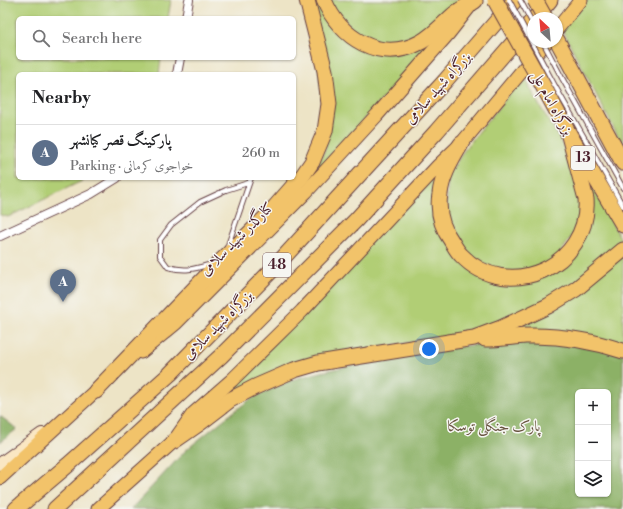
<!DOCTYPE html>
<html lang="en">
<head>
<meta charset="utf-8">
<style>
	:root { --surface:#fff; --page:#f2f2f2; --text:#202124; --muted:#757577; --line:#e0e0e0; --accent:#1a73e8 }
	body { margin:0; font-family:"Libre Bodoni",Amiri,serif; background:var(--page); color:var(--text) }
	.controls { position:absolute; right:12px; bottom:12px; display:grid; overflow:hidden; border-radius:6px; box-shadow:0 1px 3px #0004 }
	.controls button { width:36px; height:36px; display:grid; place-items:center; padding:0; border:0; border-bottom:1px solid var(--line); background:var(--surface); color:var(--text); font:20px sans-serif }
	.compass { position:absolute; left:527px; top:12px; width:36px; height:36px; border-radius:50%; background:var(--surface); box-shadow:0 1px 3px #0004; rotate:334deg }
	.you { position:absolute; left:429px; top:349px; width:14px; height:14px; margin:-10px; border:3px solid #fff; border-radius:50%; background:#1a73e8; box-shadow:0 0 0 6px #1a73e833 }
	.badge { display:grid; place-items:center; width:26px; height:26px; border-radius:50%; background:var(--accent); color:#fff; font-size:13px; font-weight:700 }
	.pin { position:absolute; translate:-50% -33px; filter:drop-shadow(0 1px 2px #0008) }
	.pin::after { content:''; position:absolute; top:21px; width:14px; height:12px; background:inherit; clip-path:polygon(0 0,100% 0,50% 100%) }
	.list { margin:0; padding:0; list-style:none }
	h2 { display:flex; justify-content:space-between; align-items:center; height:52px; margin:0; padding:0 16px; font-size:17px }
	h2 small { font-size:13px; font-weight:400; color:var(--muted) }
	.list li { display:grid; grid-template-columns:26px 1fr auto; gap:12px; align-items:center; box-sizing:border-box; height:56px; padding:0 16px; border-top:1px solid var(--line) }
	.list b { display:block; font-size:15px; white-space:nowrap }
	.list p { margin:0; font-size:13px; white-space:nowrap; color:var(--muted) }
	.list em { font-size:13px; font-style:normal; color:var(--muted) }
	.icon { flex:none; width:22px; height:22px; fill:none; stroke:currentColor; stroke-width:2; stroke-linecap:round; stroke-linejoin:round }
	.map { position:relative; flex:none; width:623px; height:509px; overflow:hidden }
	.search { position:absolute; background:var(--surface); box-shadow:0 1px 3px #0004; left:16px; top:16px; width:280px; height:44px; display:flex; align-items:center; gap:10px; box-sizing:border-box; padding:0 14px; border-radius:6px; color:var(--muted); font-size:15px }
	.panel { position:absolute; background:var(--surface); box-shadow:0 1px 3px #0004; left:16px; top:72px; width:280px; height:108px; border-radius:6px }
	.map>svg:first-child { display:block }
	.green { fill:#b1ce75; stroke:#7e7650 }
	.forest { fill:#8cb166; stroke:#6b6848; fill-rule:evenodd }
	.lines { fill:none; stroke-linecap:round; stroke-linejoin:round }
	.lane-casing { stroke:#623d42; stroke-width:6 }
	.street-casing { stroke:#623d42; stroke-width:10 }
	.secondary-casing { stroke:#623d42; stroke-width:14 }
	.primary-casing { stroke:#623d42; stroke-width:15 }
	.highway-casing { stroke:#623d42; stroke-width:17 }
	.lane { stroke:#fff; stroke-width:4 }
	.street { stroke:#fff; stroke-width:8 }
	.secondary { stroke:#fae7c3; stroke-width:12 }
	.primary { stroke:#f2c36a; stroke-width:13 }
	.highway { stroke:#f2c36a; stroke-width:15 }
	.lane-bridge-casing { stroke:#623d42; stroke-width:6; stroke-linecap:butt }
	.highway-bridge-casing { stroke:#623d42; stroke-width:17; stroke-linecap:butt }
	.lane-bridge { stroke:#fff; stroke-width:4 }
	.highway-bridge { stroke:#f2c36a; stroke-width:15 }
	.labels { text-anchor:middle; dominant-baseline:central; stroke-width:3; stroke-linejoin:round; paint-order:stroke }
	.shield { fill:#f6f6f2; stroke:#7e6067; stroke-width:1 }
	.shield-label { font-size:14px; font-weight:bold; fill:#4a1f2b }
	.street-label { font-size:15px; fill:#4a1f2b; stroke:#f6f6f2 }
	.park-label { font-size:15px; fill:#695441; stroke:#f6f6f2 }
</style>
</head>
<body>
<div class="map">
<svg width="623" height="509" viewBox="0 0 623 509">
	<rect width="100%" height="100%" fill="#f6f6f2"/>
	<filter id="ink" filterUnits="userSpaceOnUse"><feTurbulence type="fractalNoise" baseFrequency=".025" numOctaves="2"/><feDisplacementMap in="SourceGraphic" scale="8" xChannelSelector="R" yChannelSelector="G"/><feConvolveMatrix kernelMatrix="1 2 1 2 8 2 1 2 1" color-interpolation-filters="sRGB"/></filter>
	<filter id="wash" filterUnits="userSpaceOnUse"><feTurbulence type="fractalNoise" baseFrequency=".012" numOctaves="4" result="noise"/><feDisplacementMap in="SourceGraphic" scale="16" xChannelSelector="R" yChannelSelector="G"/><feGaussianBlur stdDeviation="0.9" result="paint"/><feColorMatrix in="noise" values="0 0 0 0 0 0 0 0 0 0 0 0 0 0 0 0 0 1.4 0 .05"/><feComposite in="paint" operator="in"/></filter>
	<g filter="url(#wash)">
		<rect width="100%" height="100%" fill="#ede4c6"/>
		<g class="green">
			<path d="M0,0H171L168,18H18V58H161L159,74H18V178H88L8,217L0,215Z"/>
			<path d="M312,0H320L326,13L389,53L454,18L346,140L313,174L326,147Z"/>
			<path d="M327,0H462L430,32L393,45L361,39Z"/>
			<path d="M587,0H623V146L562,29Z"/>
			<path d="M524,76L539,105L556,132L573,166L580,186L582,222L553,263L506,274L468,257L446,224L448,176L465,149Z"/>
			<path d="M453,155L437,217L486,277L567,262L589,181L623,243L579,281L529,310L471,332L330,356L202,413Z"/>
			<path d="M623,256V349L507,331Z"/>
		</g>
		<g class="forest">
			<path d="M522,339H548L623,354V509H131L186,450L223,420L252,398L291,380L317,373L371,361L457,347ZM578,392H608V494H578Z"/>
			<path d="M0,416L17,429L0,442Z"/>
		</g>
	</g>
	<g filter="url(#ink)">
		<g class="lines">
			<g class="lane-casing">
				<g id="lane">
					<path d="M562,78L623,188"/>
					<path d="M555,86L623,206"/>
					<path d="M227,248L251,178"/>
					<path d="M211,264C194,269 186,272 168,267L160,256V240L171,225L200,202L226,190L248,183"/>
				</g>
			</g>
			<g class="street-casing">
				<g id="street">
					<path d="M186,18L189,0"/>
					<path d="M177,74L180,58"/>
					<path d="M0,236L91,194L117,178"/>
				</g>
			</g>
			<g class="secondary-casing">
				<path id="secondary" d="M0,464L42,434"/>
			</g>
			<g class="primary-casing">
				<g id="primary">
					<path d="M557,29L581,0"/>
					<path d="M141,352L176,323L306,192L377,115L448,34L470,6"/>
					<path d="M0,478L103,384"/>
					<path d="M98,509L174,441L193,414L232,380L302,311L438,166L461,144L546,42"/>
				</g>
			</g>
			<g class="highway-casing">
				<g id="highway">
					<path d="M324,0C340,38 380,64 421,42C433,35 442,25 452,16C458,10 467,6 475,1"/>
					<path d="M535,18L550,0"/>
					<path d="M557,40L623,163"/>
					<path d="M547,93L568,132L623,225"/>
					<path d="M461,144C452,160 442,175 440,194C437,212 442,228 452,242C455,247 457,251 461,255C507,304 591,266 586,199L568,132"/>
					<path d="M485,339C499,339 512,337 525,336C559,335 591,340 623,351"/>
					<path d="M96,391L222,260L266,217L303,175L312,162L325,131L329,104L325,71L307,0"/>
					<path d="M174,441L200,423L230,400L255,387L294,370L318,363L474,338L501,328L548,306L576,289L623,250"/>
					<path d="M16,509L68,465L170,374L272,270L445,81L515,0"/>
					<path d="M55,509L221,356L356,220L436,132L533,20"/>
				</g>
			</g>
			<use href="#lane" class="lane"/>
			<use href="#street" class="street"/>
			<use href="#secondary" class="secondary"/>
			<use href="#primary" class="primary"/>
			<use href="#highway" class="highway"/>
			<g class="lane-bridge-casing">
				<g id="lane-bridge">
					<path d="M509,0L555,86"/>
					<path d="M520,0L533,24"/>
					<path d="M543,42L562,78"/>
				</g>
			</g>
			<g class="highway-bridge-casing">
				<g id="highway-bridge">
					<path d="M495,0L547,93"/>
					<path d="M535,0L545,18"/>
				</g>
			</g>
			<use href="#lane-bridge" class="lane-bridge"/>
			<use href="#highway-bridge" class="highway-bridge"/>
		</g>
	</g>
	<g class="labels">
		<g class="shield">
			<rect x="571" y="146" width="24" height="24" rx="3"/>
			<rect x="263" y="253" width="28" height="24" rx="3"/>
		</g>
		<g class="shield-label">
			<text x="583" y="158">13</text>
			<text x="277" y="265">48</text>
		</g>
		<g class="street-label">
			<text transform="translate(438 88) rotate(-48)">بزرگراه شهید سلامی</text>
			<text transform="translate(552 103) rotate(61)">بزرگراه امام علی</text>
			<text transform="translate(237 239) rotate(-45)">کنارگذر شهید سلامی</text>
			<text transform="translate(218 325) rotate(-45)">بزرگراه شهید سلامی</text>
		</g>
		<g class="park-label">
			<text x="494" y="426">پارک جنگلی توسکا</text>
		</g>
	</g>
</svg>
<div class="controls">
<button>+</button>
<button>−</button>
<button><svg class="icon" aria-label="layers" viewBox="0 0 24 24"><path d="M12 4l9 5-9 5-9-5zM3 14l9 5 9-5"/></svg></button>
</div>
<svg class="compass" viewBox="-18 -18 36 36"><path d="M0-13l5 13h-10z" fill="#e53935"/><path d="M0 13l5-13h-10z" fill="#757577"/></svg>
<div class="you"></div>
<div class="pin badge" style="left:63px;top:302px;background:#5c6f8a">A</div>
<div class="search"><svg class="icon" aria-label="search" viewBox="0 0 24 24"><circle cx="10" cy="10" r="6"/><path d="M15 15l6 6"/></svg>Search here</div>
<section class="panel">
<h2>Nearby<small></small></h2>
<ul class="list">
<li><span class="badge" style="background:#5c6f8a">A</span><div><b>پارکینگ قصر کیانشهر</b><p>Parking · خواجوی کرمانی</p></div><em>260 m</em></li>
</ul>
</section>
</div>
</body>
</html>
